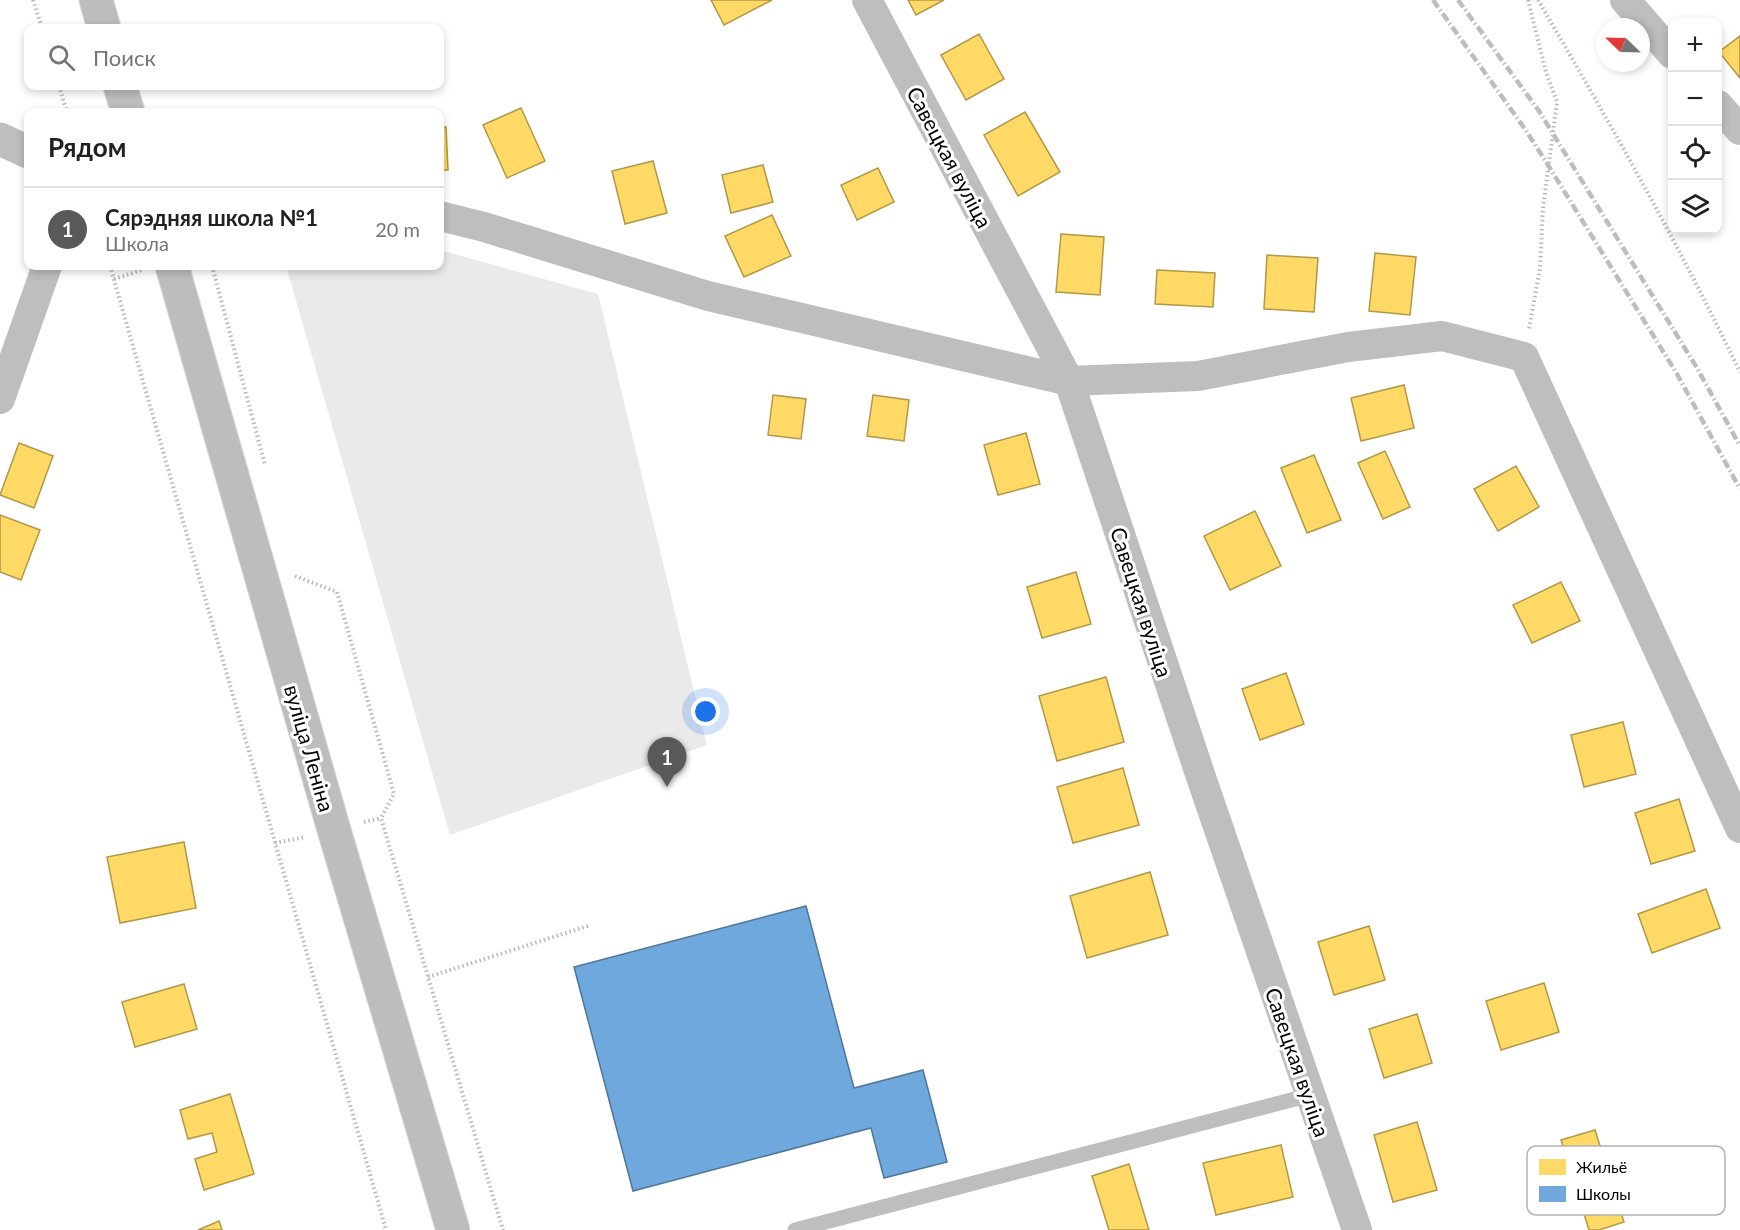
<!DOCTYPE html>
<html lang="ru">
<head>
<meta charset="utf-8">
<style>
	:root { --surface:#fff; --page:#f6f6f6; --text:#202124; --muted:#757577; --line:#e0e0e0; --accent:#595959 }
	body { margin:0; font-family:Lato,sans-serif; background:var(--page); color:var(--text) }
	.controls { position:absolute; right:18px; top:18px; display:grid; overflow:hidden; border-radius:12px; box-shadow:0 3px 9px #0003 }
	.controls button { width:54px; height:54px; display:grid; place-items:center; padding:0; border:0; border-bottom:2px solid var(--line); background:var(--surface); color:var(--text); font:30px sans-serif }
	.compass { position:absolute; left:1596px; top:18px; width:54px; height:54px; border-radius:50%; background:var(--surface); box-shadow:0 3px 9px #0003; rotate:293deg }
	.you { position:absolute; left:706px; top:712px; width:21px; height:21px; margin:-15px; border:4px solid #fff; border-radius:50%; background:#1a73e8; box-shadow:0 0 0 9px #1a73e833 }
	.badge { display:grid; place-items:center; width:39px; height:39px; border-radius:50%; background:var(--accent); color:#fff; font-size:20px; font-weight:700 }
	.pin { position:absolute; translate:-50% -50px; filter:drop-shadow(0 2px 3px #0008) }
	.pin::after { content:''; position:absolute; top:32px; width:21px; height:18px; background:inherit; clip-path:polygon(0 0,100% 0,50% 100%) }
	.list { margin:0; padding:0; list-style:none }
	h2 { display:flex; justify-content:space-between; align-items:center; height:78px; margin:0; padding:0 24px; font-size:26px }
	h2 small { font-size:20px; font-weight:400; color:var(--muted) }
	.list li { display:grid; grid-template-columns:39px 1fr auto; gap:18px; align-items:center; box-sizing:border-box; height:84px; padding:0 24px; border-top:2px solid var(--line) }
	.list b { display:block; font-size:22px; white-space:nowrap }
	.list p { margin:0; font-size:20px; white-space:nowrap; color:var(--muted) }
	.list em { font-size:20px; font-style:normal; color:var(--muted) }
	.icon { flex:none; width:33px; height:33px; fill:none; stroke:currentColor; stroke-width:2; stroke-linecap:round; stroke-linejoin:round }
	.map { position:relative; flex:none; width:1740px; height:1230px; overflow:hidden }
	.search { position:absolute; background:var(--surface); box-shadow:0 3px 9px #0003; left:24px; top:24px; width:420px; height:66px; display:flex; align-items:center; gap:15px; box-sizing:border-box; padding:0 21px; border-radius:12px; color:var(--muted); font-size:22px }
	.panel { position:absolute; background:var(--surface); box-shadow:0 3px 9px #0003; left:24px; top:108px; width:420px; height:162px; border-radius:12px }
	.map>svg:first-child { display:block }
	.garden { fill:#eaeaea }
	.homes { fill:#ffd966; stroke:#b29847; stroke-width:1.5 }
	.schools { fill:#6fa8dc; stroke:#4e769a; stroke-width:1.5 }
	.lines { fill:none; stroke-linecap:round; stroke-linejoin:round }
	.primary-casing { stroke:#dbdbdb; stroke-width:35 }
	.path { stroke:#b8b8b8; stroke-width:4; stroke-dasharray:1.5 3; stroke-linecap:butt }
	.service { stroke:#bebebe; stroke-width:15 }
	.minor { stroke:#bebebe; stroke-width:30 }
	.tertiary { stroke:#bebebe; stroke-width:33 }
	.primary { stroke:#bdbdbd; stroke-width:33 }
	.rail { stroke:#bdbdbd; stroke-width:4.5; stroke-dasharray:9 3 1.5 3; stroke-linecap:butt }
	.labels { text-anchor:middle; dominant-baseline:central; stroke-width:6; stroke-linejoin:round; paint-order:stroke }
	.street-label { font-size:21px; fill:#000; stroke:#fff }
	.key { fill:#fff; stroke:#b2b2b2; stroke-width:1.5 }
	.key-label { font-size:16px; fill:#000 }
</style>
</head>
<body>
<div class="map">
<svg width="1740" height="1230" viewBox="0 0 1740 1230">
	<rect width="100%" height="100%" fill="#fff"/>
	<path class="garden" d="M440,250L598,294L707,745L450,835L286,266H440Z"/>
	<g class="homes">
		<path d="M711,0H772L724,25Z"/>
		<path d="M908,0H944L916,15Z"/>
		<path d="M979,34L1004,79L966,100L941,55Z"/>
		<path d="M1740,36V78L1719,52Z"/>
		<path d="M521,108L545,161L507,178L483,125Z"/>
		<path d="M1025,112L1060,172L1018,196L984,135Z"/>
		<path d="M440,127H446L448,170H440Z"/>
		<path d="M653,161L667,213L625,224L612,171Z"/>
		<path d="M763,165L773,202L731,213L722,175Z"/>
		<path d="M878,168L894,202L857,220L841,185Z"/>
		<path d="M772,215L791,256L744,277L725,236Z"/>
		<path d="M1061,234L1104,237L1100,295L1056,292Z"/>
		<path d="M1375,253L1416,257L1410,315L1369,311Z"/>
		<path d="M1267,255L1318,258L1314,312L1264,309Z"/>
		<path d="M1157,270L1215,273L1213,307L1155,304Z"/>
		<path d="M1404,385L1414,428L1361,441L1351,398Z"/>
		<path d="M773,395L806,399L801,439L768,435Z"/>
		<path d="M873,395L909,400L904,441L867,436Z"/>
		<path d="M1026,433L1040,484L998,495L984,445Z"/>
		<path d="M19,443L53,456L34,508L0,495Z"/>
		<path d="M1385,451L1410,507L1383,519L1358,463Z"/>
		<path d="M1314,455L1341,520L1307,533L1281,468Z"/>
		<path d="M1516,466L1539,507L1498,531L1474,489Z"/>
		<path d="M1255,511L1281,566L1230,590L1204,536Z"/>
		<path d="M0,515L40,530L21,580L0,572Z"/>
		<path d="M1076,572L1091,624L1042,638L1027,587Z"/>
		<path d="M1561,582L1580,621L1532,643L1513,605Z"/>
		<path d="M1286,673L1304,724L1260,740L1242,689Z"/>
		<path d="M1106,677L1124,742L1057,761L1039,696Z"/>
		<path d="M1623,722L1636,774L1584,787L1571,735Z"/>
		<path d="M1123,768L1139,825L1073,843L1057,787Z"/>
		<path d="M1679,799L1695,851L1651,864L1635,813Z"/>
		<path d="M184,842L196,908L120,923L107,857Z"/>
		<path d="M1150,872L1168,935L1087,958L1070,896Z"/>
		<path d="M1706,889L1720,928L1652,953L1638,914Z"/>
		<path d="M1369,926L1385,980L1334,995L1318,942Z"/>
		<path d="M1544,983L1559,1032L1501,1050L1486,1001Z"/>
		<path d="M184,984L197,1029L135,1047L122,1002Z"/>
		<path d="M1417,1014L1432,1063L1384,1078L1369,1029Z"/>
		<path d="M230,1094L254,1174L204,1190L195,1159L217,1152L212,1133L188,1139L180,1110Z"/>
		<path d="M1417,1122L1437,1190L1393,1202L1374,1135Z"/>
		<path d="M1595,1130L1624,1222L1599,1230H1589L1561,1140Z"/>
		<path d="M1281,1145L1293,1197L1216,1215L1203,1163Z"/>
		<path d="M1129,1164L1149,1230H1109L1092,1176Z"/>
		<path d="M219,1221L222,1230H198Z"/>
	</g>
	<path class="schools" d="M806,906L854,1088L923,1070L947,1162L884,1178L871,1128L633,1191L574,967Z"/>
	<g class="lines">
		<g class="primary-casing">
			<g id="primary">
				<path d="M96,0L104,28"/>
				<path d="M120,86L128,112"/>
				<path d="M172,266L334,830L453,1230"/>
			</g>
		</g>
		<g class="path">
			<path d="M33,0L42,28"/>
			<path d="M1528,0L1546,72L1557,102L1543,208L1540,268L1529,329"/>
			<path d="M1538,0C1609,121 1679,245 1740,372"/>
			<path d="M59,86L67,112"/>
			<path d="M110,266L386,1230"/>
			<path d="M212,266L265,465"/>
			<path d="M114,279L142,270"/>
			<path d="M295,576L337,592L394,794L381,818L503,1230"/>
			<path d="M364,822L381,818"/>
			<path d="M275,843L305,837"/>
			<path d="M428,977L591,925"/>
		</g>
		<path class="service" d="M795,1230L1310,1095"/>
		<g class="minor">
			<path d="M867,0L1069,381L1202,780L1357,1230"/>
			<path d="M1625,0L1672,54"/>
			<path d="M1718,105L1740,130"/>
			<path d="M440,216L484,227L708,296L1069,381L1198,376L1348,347L1442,336L1524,357L1740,828"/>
			<path d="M0,399L47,266"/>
		</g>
		<path class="tertiary" d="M0,139L28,152"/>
		<use href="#primary" class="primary"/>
		<g class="rail">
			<path d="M1433,0L1525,129L1548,165L1677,374L1740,489"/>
			<path d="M1458,0L1539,111L1697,368L1740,446"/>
		</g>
	</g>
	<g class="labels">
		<g class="street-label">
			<text transform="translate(950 157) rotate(62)">Савецкая вуліца</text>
			<text transform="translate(1142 602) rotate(72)">Савецкая вуліца</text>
			<text transform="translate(310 748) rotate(74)">вуліца Леніна</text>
			<text transform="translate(1298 1062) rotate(71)">Савецкая вуліца</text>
		</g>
	</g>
	<rect x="1527" y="1146" width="198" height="69" rx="9" class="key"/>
	<rect x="1539" y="1159" width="27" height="16" fill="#ffd966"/>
	<rect x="1539" y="1186" width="27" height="16" fill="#6fa8dc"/>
	<g class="key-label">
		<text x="1576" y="1173">Жильё</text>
		<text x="1576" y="1200">Школы</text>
	</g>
</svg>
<div class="controls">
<button>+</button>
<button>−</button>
<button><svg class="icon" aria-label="locate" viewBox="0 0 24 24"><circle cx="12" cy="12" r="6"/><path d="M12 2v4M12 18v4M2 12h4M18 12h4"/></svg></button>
<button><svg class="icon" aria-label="layers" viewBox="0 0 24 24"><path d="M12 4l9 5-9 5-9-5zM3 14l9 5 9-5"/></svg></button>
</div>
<svg class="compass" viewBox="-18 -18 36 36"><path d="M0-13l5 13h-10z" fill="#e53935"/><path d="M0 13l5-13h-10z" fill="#757577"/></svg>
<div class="you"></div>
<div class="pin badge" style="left:667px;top:787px">1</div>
<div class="search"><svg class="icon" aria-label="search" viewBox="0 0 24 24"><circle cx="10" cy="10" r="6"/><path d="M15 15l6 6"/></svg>Поиск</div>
<section class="panel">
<h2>Рядом<small></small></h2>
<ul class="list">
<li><span class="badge">1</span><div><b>Сярэдняя школа №1</b><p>Школа</p></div><em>20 m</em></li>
</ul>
</section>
</div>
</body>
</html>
